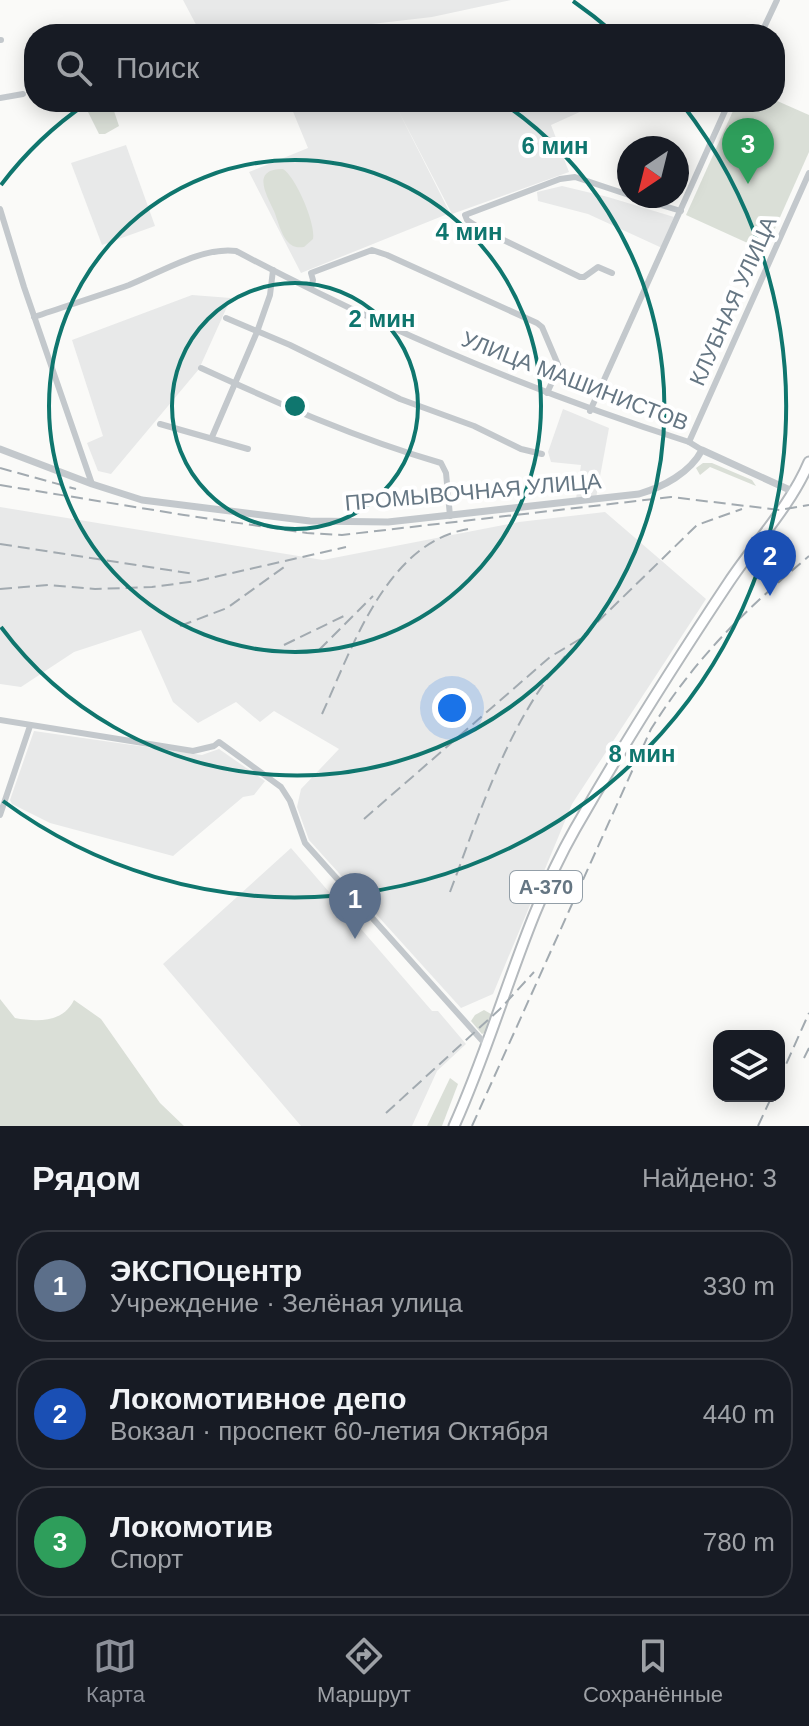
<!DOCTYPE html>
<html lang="ru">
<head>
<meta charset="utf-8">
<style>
	:root { --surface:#171b24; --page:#20242c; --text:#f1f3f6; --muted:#9ea1a6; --line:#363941; --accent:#8c9099 }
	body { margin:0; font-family:Helvetica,sans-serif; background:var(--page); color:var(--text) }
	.controls { position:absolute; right:24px; bottom:24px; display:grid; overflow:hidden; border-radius:16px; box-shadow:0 4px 20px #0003 }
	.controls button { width:72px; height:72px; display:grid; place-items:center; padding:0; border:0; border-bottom:2px solid var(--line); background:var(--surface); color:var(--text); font:40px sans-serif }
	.compass { position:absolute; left:617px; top:136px; width:72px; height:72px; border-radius:50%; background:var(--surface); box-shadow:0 4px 20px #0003; rotate:215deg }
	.you { position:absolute; left:452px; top:708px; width:28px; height:28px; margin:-20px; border:6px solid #fff; border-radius:50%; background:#1a73e8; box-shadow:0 0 0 12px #1a73e833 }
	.badge { display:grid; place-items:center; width:52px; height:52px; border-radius:50%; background:var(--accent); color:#fff; font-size:26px; font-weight:700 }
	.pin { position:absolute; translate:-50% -66px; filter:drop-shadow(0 2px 4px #0008) }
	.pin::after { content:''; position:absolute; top:42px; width:28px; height:24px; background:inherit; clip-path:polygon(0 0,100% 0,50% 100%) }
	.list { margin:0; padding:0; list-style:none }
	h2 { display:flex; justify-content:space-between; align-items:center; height:104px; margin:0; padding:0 32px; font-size:34px }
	h2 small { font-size:26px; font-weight:400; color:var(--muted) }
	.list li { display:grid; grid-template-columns:52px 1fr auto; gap:24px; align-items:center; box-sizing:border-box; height:112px; margin:0 16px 16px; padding:0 16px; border:2px solid var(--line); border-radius:32px }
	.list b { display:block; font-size:30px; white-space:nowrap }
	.list p { margin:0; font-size:26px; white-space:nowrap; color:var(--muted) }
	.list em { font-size:26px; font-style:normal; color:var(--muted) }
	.icon { flex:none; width:44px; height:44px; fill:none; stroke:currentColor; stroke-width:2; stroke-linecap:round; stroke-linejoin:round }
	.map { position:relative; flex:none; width:809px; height:1126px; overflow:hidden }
	.search { position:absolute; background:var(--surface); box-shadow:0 4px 20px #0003; left:24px; right:24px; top:24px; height:88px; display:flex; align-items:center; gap:20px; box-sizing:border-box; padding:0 28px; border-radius:32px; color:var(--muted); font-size:30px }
	.sheet { height:488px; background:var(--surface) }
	nav { display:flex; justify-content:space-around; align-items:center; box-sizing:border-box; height:112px; border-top:2px solid var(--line); background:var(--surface); font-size:22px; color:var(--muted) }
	nav a { display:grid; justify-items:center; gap:4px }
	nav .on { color:var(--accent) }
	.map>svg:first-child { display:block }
	.built { fill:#e8e9e9 }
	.green { fill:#dadfd7 }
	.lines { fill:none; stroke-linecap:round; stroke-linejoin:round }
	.trunk-casing { stroke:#b4b9bd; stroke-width:13 }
	.minor { stroke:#c3c8cc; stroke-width:6 }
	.tertiary { stroke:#c3c8cc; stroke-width:7 }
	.trunk { stroke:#fff; stroke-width:9 }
	.rail { stroke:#a2aab0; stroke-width:2; stroke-dasharray:12 6; stroke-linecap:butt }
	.ring { fill:none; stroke:#0f766e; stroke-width:4 }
	.labels { text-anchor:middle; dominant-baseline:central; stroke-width:8; stroke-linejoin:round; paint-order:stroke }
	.shield { fill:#fff; stroke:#939fa8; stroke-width:2 }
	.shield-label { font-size:20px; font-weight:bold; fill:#657683 }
	.street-label { font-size:22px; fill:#657683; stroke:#fff }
	.centre { fill:#0f766e; stroke:#fff; stroke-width:4 }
	.ring-label { font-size:24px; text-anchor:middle; font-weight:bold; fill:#0f766e; stroke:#fff; stroke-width:8; stroke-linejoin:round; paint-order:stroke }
</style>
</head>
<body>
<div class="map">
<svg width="809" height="1126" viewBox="0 0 809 1126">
	<rect width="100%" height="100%" fill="#fafaf8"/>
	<g class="built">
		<path d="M183,0H511L432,17L363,25L339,34H201Z"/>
		<path d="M289,102L394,103L602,102L551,125L569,172L452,214L397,108L450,213L301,273L249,172L308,148Z"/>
		<path d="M126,145L155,226L102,245L71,163Z"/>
		<path d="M562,186L608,197L674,217L662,248L588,214L538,201L537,192Z"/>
		<path d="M192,295L231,298L199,369L111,474L98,471L87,443L103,436L72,340Z"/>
		<path d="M563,409L609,428L596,498L576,499L581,465L551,462L548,452Z"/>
		<path d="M0,507L323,560L519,522L605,512L706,599L572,804L493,994L461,1008L309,840L297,807L301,789L339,749L274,711L260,722L236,702L198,723L173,702L141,630L74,652L21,687L0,684Z"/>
		<path d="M34,731L202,755L219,749L265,781L254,795L243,797L173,856L50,823L12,804L10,800Z"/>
		<path d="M291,848L432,1011H438L466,1044L437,1071L412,1126H301L163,964Z"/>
	</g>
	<g class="green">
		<path d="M775,100L809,115V152L765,251L686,215L737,102Z"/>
		<path d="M83,102H111L119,126L105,134H99Z"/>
		<path d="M283,169C296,177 316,224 313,239L304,247C297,248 292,247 287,241C281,234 278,221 274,211C266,194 251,169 283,169Z"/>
		<path d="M703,463H712L752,480L756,486L710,467L700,475L696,468Z"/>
		<path d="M0,999L15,1018C37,1022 63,1023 74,1000L101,1019L160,1103L184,1126H0Z"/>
		<path d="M484,1010L491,1014L486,1032L482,1034L471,1021L475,1015Z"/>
		<path d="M450,1078L458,1084L442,1126H427Z"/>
	</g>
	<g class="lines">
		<g class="trunk-casing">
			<path id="trunk" d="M454,1126C498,1029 522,922 575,829C623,745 675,663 729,582C755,543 791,505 809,462"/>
		</g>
		<g class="minor">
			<path d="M761,34L777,0"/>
			<path d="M0,40H1"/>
			<path d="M0,98L23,94"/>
			<path d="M631,196L681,211"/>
			<path d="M0,209L24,287L92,484"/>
			<path d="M612,273L598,267L584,277H580L481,229L467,220L465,215L560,179L575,177L629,195"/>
			<path d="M311,288L313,280L311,273L372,250L387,255L537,323L542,327L559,367L547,393"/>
			<path d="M34,317C66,306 98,296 129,285C159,273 204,246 236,251C381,328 533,392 689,442L702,450"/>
			<path d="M226,318L290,345L400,399L474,426L521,449L542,454"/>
			<path d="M201,368C282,405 355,438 441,463L446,473L450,516"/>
			<path d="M590,411L729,102"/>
			<path d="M160,424L248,449"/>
			<path d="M212,437L257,332L270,295L273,270"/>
			<path d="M689,442L809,173"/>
			<path d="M0,720L193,751L214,746L219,742L281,787L290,801L305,843L487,1046"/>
			<path d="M0,815L30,726"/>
		</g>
		<path class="tertiary" d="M0,449L92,484L142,500L310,521L388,522L639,494C663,487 690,473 702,450L792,491"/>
		<use href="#trunk" class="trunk"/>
		<g class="rail">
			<path d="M0,468L76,489"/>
			<path d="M0,485L184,515L307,533L342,535L671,497L780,510L809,505"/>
			<path d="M0,544L194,574"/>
			<path d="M0,589L48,585L95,589L152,587L197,581L346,547"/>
			<path d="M180,626L227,608L287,565"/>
			<path d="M284,645L348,614"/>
			<path d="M319,650L373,596"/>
			<path d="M322,714C352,649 386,543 468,529"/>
			<path d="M364,819L550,657L580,639L697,525L742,509"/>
			<path d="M450,892C481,810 509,719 568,653"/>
			<path d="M804,1058L809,1048"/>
			<path d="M779,1080L809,1013"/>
			<path d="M386,1113L500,1009L534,972"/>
			<path d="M472,1126L651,729C697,656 744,611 809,556"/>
			<path d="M758,1126L772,1096"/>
		</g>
	</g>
	<g class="ring">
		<circle cx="295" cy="406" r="123"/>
		<circle cx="295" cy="406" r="246"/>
		<path d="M1 185A368 368 0 0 1 87 103M503 103A368 368 0 1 1 1 627"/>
		<path d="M573 1A491 491 0 0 1 614 33M682 104A491 491 0 0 1 3 801"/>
	</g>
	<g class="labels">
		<rect class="shield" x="510" y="871" width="72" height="32" rx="6"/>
		<g class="shield-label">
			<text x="546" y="887">А-370</text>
		</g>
		<g class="street-label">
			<text transform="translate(733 301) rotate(-66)">КЛУБНАЯ УЛИЦА</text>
			<text transform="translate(575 381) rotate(21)">УЛИЦА МАШИНИСТОВ</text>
			<text transform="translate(473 492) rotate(-5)">ПРОМЫВОЧНАЯ УЛИЦА</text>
		</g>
	</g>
	<circle cx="295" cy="406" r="12" class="centre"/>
	<g class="ring-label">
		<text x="555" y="154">6 мин</text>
		<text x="469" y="240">4 мин</text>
		<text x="382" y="327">2 мин</text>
		<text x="642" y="762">8 мин</text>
	</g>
</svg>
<div class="controls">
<button><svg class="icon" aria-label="layers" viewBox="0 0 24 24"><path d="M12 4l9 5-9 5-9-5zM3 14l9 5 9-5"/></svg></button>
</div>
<svg class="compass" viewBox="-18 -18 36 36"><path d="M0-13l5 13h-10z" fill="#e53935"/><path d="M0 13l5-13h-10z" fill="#9ea1a6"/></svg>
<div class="you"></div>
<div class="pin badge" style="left:355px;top:939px;background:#5c6f8a">1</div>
<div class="pin badge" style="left:770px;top:596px;background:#1a4fb4">2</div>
<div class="pin badge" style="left:748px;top:184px;background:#2e9e5b">3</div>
<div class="search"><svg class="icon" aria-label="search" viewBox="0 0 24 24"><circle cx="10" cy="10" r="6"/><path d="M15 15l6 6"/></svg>Поиск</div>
</div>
<section class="sheet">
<h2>Рядом<small>Найдено: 3</small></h2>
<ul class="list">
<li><span class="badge" style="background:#5c6f8a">1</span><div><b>ЭКСПОцентр</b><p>Учреждение · Зелёная улица</p></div><em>330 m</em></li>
<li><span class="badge" style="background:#1a4fb4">2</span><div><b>Локомотивное депо</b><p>Вокзал · проспект 60-летия Октября</p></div><em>440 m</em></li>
<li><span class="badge" style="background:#2e9e5b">3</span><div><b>Локомотив</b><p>Спорт</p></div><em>780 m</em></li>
</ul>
</section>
<nav>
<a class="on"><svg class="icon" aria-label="map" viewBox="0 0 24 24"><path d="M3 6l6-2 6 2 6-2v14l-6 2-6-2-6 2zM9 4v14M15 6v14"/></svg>Карта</a>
<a><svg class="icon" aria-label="directions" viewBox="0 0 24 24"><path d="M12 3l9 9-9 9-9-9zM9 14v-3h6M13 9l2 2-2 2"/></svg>Маршрут</a>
<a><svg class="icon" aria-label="saved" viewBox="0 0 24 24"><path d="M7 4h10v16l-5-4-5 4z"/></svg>Сохранённые</a>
</nav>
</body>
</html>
